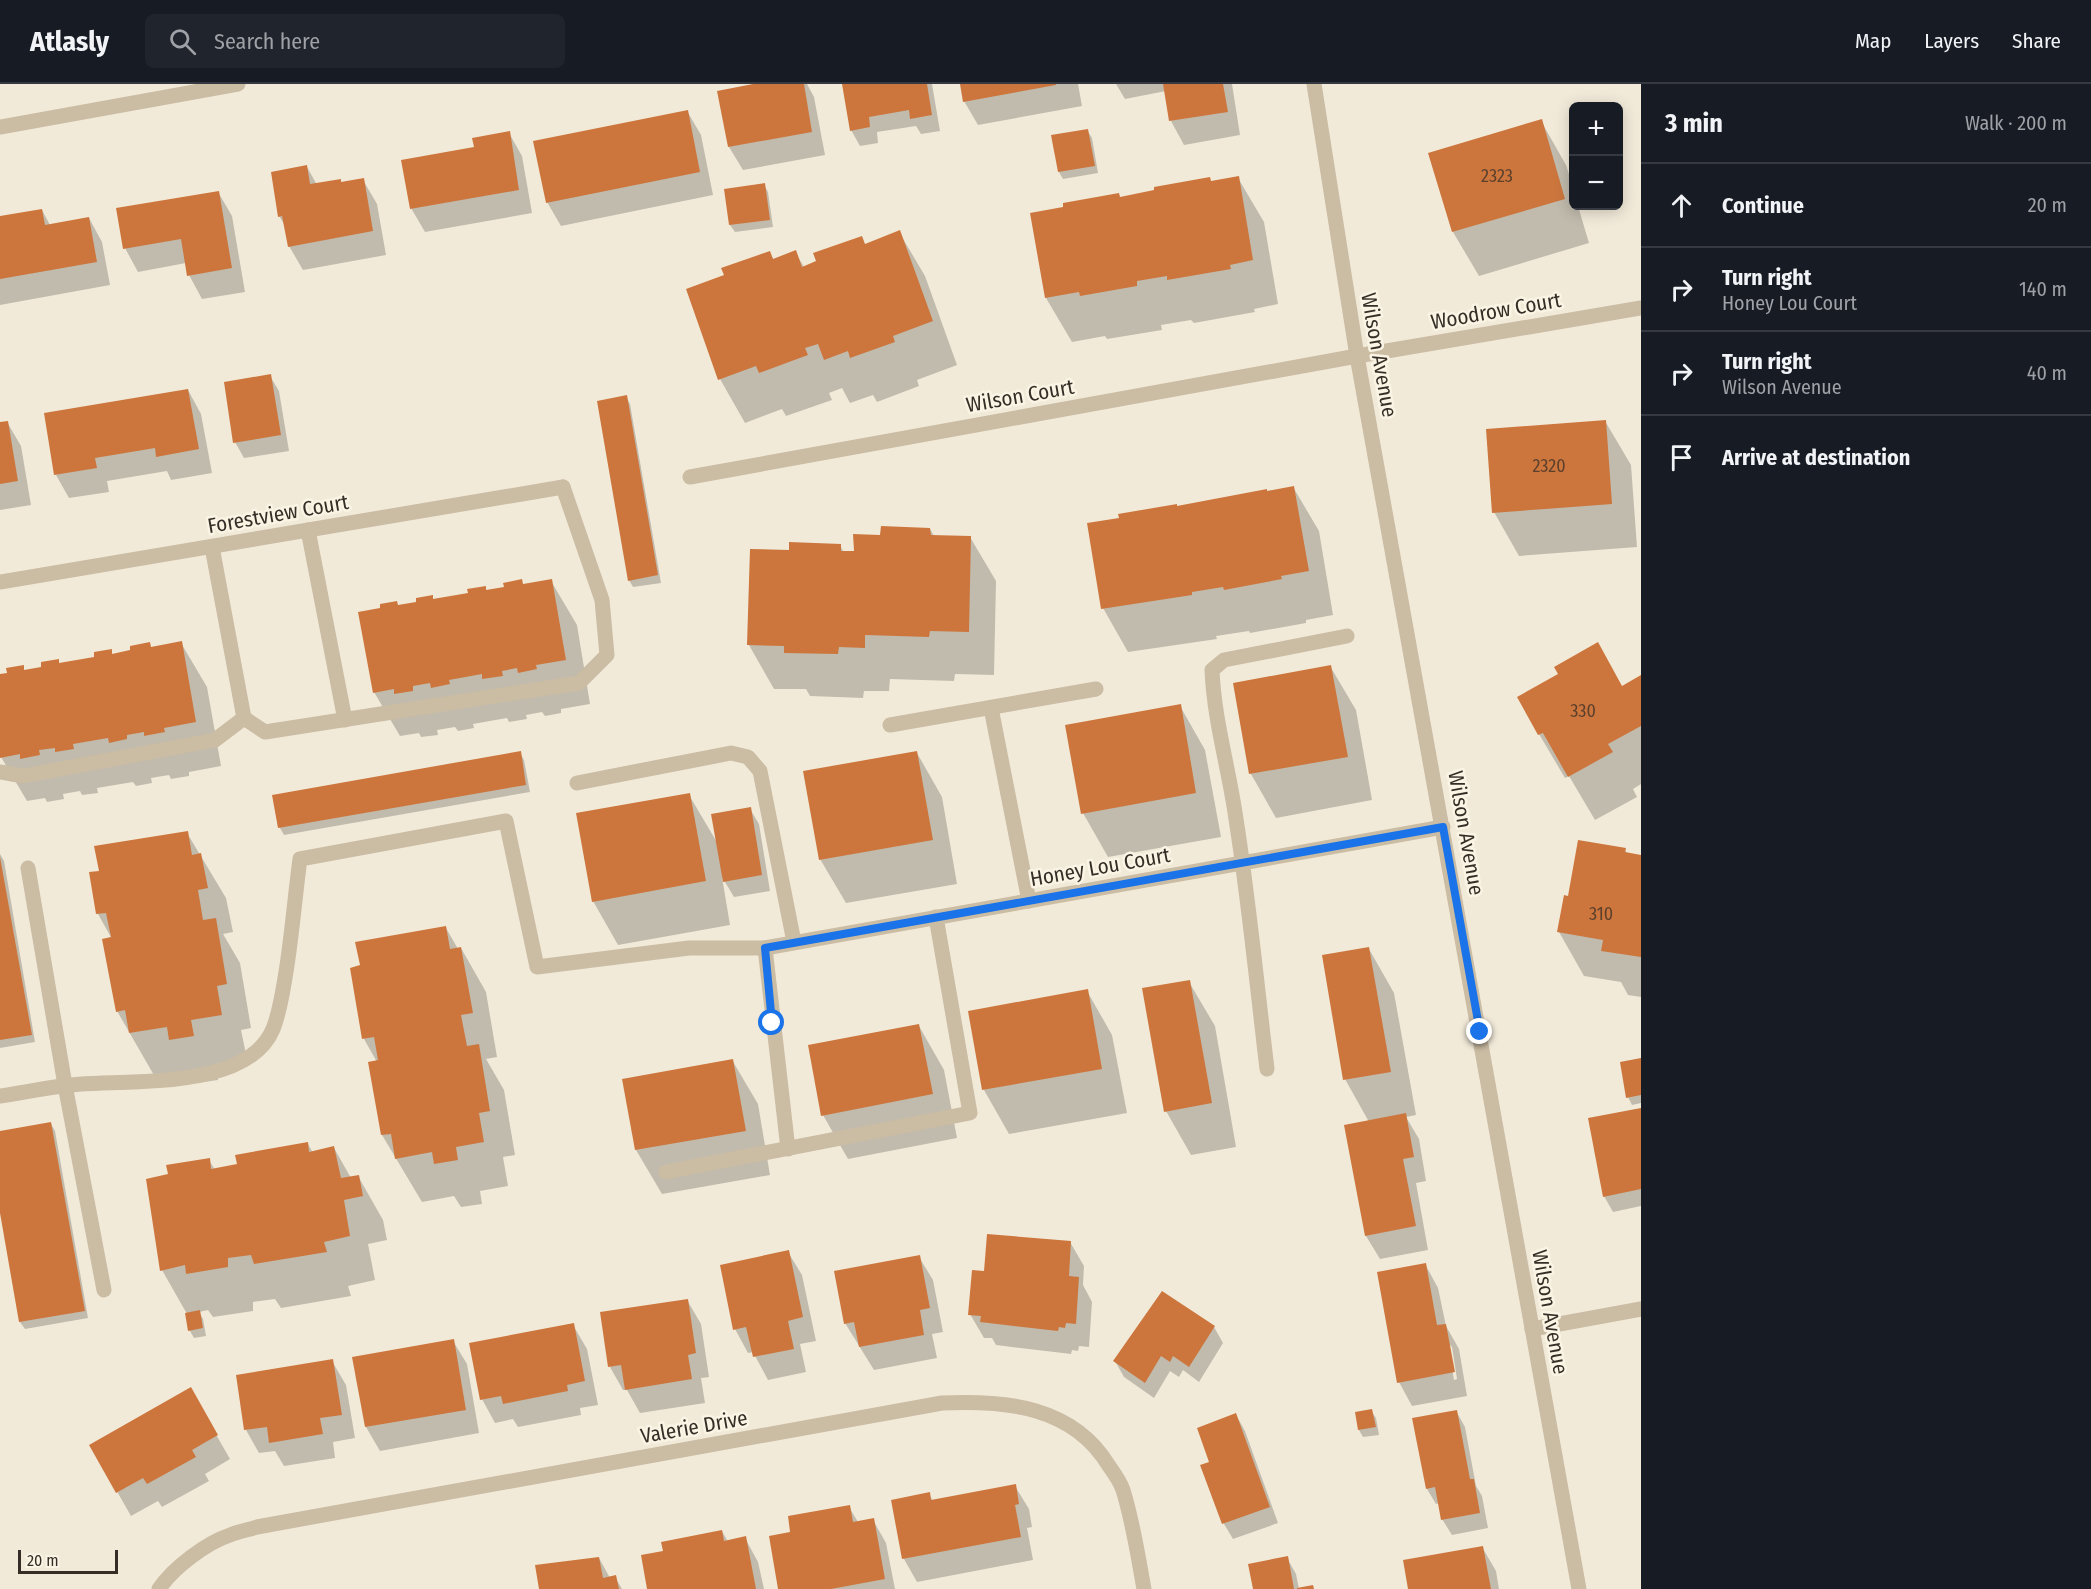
<!DOCTYPE html>
<html lang="en">
<head>
<meta charset="utf-8">
<style>
	:root { --surface:#171b24; --page:#20242c; --text:#f1f3f6; --muted:#9ea1a6; --line:#363941 }
	body { margin:0; font-family:"Fira Sans Condensed",sans-serif; background:var(--page); color:var(--text) }
	.controls { position:absolute; right:18px; top:18px; display:grid; overflow:hidden; border-radius:9px; box-shadow:0 3px 15px #0003 }
	.controls button { width:54px; height:54px; display:grid; place-items:center; padding:0; border:0; border-bottom:2px solid var(--line); background:var(--surface); color:var(--text); font:30px sans-serif }
	.scale { position:absolute; left:18px; bottom:15px; width:100px; box-sizing:border-box; padding-left:6px; border:3px solid #362e26; border-top:0; font-size:16px; line-height:21px; white-space:nowrap; color:#362e26; -webkit-text-stroke:4px #faf4e5; paint-order:stroke }
	.stop { position:absolute; width:18px; height:18px; margin:-14px; border:4px solid #1a73e8; border-radius:50%; background:#fff }
	.stop.end { background:#1a73e8; border-color:#fff; box-shadow:0 2px 6px #0008 }
	.list { margin:0; padding:0; list-style:none }
	h2 { display:flex; justify-content:space-between; align-items:center; height:78px; margin:0; padding:0 24px; font-size:26px }
	h2 small { font-size:20px; font-weight:400; color:var(--muted) }
	.list li { display:grid; grid-template-columns:39px 1fr auto; gap:18px; align-items:center; box-sizing:border-box; height:84px; padding:0 24px; border-top:2px solid var(--line) }
	.list b { display:block; font-size:22px; white-space:nowrap }
	.list p { margin:0; font-size:20px; white-space:nowrap; color:var(--muted) }
	.list em { font-size:20px; font-style:normal; color:var(--muted) }
	.icon { flex:none; width:33px; height:33px; fill:none; stroke:currentColor; stroke-width:2; stroke-linecap:round; stroke-linejoin:round }
	.map { position:relative; flex:none; width:1641px; height:1505px; overflow:hidden }
	header { display:flex; align-items:center; gap:36px; box-sizing:border-box; height:84px; padding:0 30px; background:var(--surface); border-bottom:2px solid var(--line) }
	header strong { font-size:28px }
	nav { display:flex; gap:33px; margin-inline-start:auto; font-size:21px }
	.search { width:420px; height:54px; background:var(--page); display:flex; align-items:center; gap:15px; box-sizing:border-box; padding:0 21px; border-radius:9px; color:var(--muted); font-size:22px }
	main { display:flex }
	aside { flex:1; background:var(--surface) }
	.map>svg:first-child { display:block }
	.shadow { fill:#0003; fill-rule:evenodd }
	.building { fill:#cc763d }
	.lines { fill:none; stroke-linecap:round; stroke-linejoin:round }
	.service { stroke:#cbbca4; stroke-width:15 }
	.minor { stroke:#cbbca4; stroke-width:15 }
	.route { stroke:#1a73e8; stroke-width:8 }
	.labels { text-anchor:middle; dominant-baseline:central; stroke-width:5; stroke-linejoin:round; paint-order:stroke }
	.number-label { font-size:18px; fill:#5c402c }
	.street-label { font-size:21px; fill:#362e26; stroke:#faf4e5 }
</style>
</head>
<body>
<header>
<strong>Atlasly</strong>
<div class="search"><svg class="icon" aria-label="search" viewBox="0 0 24 24"><circle cx="10" cy="10" r="6"/><path d="M15 15l6 6"/></svg>Search here</div>
<nav><a>Map</a><a>Layers</a><a>Share</a></nav>
</header>
<main>
<div class="map">
<svg width="1641" height="1505" viewBox="0 0 1641 1505">
	<rect width="100%" height="100%" fill="#f2ead9"/>
	<g class="shadow">
		<path d="M757,0H807L814,13L825,71L743,86L729,63Z"/>
		<path d="M844,0H932L940,47L921,50L916,42L877,48L878,59L860,62L851,46Z"/>
		<path d="M961,0H1078L1082,22L978,41L964,17Z"/>
		<path d="M1116,0H1232L1240,51L1184,61L1171,37L1166,7L1125,15Z"/>
		<path d="M687,27L701,51L713,111L561,142L547,118Z"/>
		<path d="M1541,37L1566,81L1574,105V122H1578L1589,159L1479,192L1453,148L1430,70Z"/>
		<path d="M1087,46L1092,54L1098,89L1063,95L1059,88Z"/>
		<path d="M509,49L522,72L532,129L425,148L411,124L475,65Z"/>
		<path d="M307,83L317,101L342,100L363,96L377,120L386,171L303,186L289,162L286,143L279,132Z"/>
		<path d="M1238,94L1264,138L1278,220L1254,225L1255,228L1194,239L1191,236L1161,241L1162,246L1107,255L1105,252L1072,258L1046,214L1032,130Z"/>
		<path d="M764,101L768,108L773,143L735,148L730,141L725,106Z"/>
		<path d="M218,108L232,132L245,208L202,215L189,191L186,179L138,188L125,164Z"/>
		<path d="M42,126L50,141L89,134L102,158L110,201L0,221V134Z"/>
		<path d="M899,148L925,192L957,281L917,296L919,302L877,318L873,311L850,319L842,304L829,309L832,316L786,332L782,325L745,339L720,295L726,192L769,168L774,176L795,168L804,183Z"/>
		<path d="M270,292L279,307L289,367L244,374L235,358Z"/>
		<path d="M188,306L201,330L212,389L171,396L167,387L107,397L109,408L69,414L56,391Z"/>
		<path d="M626,313L630,320L661,499L633,503L629,496Z"/>
		<path d="M1605,337L1631,381L1637,463L1519,472L1494,428Z"/>
		<path d="M7,338L21,362L31,421L0,426V339Z"/>
		<path d="M1293,403L1319,447L1333,531L1306,536V539L1250,549L1249,547L1216,552L1217,555L1128,568L1103,524L1267,408Z"/>
		<path d="M930,445L934,452L970,453L996,497L994,591L955,590L954,597L890,595L889,607H864L863,614L810,612L806,605H774L749,561L791,468L840,461L844,469H855L882,452Z"/>
		<path d="M551,497L577,541L590,620L561,625V629L545,632L542,628L526,631L527,635L509,638L507,634L473,640L474,644L458,647L455,643L437,646L438,651L421,653L419,649L400,652L374,608L399,523L418,519L432,512L434,516L470,511L485,503L487,507Z"/>
		<path d="M181,559L207,603L221,682L189,688V692L171,695L169,691L151,694L152,699L136,702L133,698L97,704L98,709L82,711L80,707L63,710L64,715L47,718L45,714L27,717L1,673L0,591L9,590L23,583L25,587L43,584L58,576L60,581L96,574L111,567L113,571Z"/>
		<path d="M1330,582L1356,626L1372,716L1276,734L1251,690L1234,600Z"/>
		<path d="M1641,593V700L1633,705L1637,713L1595,736L1569,692L1565,694L1539,650Z"/>
		<path d="M1180,622L1205,666L1221,753L1108,773L1083,729Z"/>
		<path d="M520,669L524,676L530,708L284,751L280,744L274,712Z"/>
		<path d="M917,669L942,713L957,800L846,819L820,775Z"/>
		<path d="M689,711L718,760L750,725L759,740L770,807L734,813L722,793L730,841L618,861L593,817Z"/>
		<path d="M187,749L226,814L233,848L223,850L240,879L251,944L241,946L247,975L215,980L218,996L196,999L155,993L117,927L112,855L98,830L91,790L101,788Z"/>
		<path d="M1625,765L1627,770L1641,772V913L1628,911L1621,898L1584,892L1559,848L1569,814Z"/>
		<path d="M0,770L4,777L35,958L0,964Z"/>
		<path d="M446,844L458,865L461,864L486,908L497,973L486,975L504,1006L515,1071L503,1073L508,1102L480,1107L482,1120L461,1123L454,1112L422,1118L382,1051L370,980L377,978L364,955Z"/>
		<path d="M1369,865L1394,909L1416,1031L1406,1033L1419,1055L1426,1097L1416,1099L1428,1166L1380,1175L1366,1152L1369,1038L1345,995Z"/>
		<path d="M1189,898L1215,942L1236,1063L1191,1071L1166,1027Z"/>
		<path d="M1087,907L1112,951L1127,1029L1009,1050L984,1006Z"/>
		<path d="M919,942L944,986L957,1054L848,1075L823,1031Z"/>
		<path d="M1641,975V1019L1632,1021L1628,1013Z"/>
		<path d="M732,976L758,1020L770,1091L662,1110L636,1066Z"/>
		<path d="M1641,1026V1122L1613,1128L1604,1112Z"/>
		<path d="M51,1040L55,1047L88,1234L25,1245L20,1238L0,1120V1049Z"/>
		<path d="M308,1060L313,1069L334,1064L351,1094L358,1092L383,1136L387,1156L368,1160L375,1196L348,1202L351,1212L281,1224L275,1215L253,1218V1227L213,1233L208,1226L199,1228L203,1235L206,1252L194,1254L190,1247L187,1230L162,1186L169,1091L209,1076L215,1086L238,1081Z"/>
		<path d="M1070,1158L1084,1182L1083,1201L1092,1218L1089,1263L1079,1262L1078,1267L1072,1266L1071,1270L996,1261L992,1254H984L970,1230L985,1188Z"/>
		<path d="M788,1168L802,1191L816,1257L800,1260L806,1288L768,1296L753,1268L748,1269L735,1245Z"/>
		<path d="M919,1173L933,1196L943,1248L932,1250L937,1274L874,1286L845,1239Z"/>
		<path d="M1425,1180L1438,1204L1446,1242L1459,1265L1467,1312L1412,1322L1399,1298ZM1448,1259L1452,1263L1457,1295L1454,1296Z"/>
		<path d="M1162,1209L1214,1243L1223,1259L1199,1298L1183,1286L1179,1293L1170,1287L1154,1314L1124,1293L1115,1277Z"/>
		<path d="M687,1216L701,1240L709,1293L701,1294L705,1319L640,1329L627,1306H623L610,1283Z"/>
		<path d="M573,1241L587,1265L598,1321L580,1324L581,1331L518,1343L513,1335L495,1339L482,1315Z"/>
		<path d="M453,1257L467,1280L479,1349L380,1367L366,1343L354,1274Z"/>
		<path d="M332,1277L346,1301L355,1354L333,1358L335,1374L284,1382L275,1367L259,1369L246,1346Z"/>
		<path d="M190,1305L230,1375L205,1390L209,1397L162,1423L158,1417L131,1432L91,1362Z"/>
		<path d="M1371,1327L1376,1334L1379,1351L1363,1353L1359,1346Z"/>
		<path d="M1456,1327L1465,1343L1476,1402L1482,1412L1488,1444L1452,1451L1442,1435L1440,1419L1436,1420L1427,1405Z"/>
		<path d="M1236,1331L1245,1347L1278,1439L1233,1455L1224,1440L1202,1382L1211,1379Z"/>
		<path d="M1015,1402L1029,1425L1032,1443L1027,1444L1033,1476L917,1498L904,1475L892,1417L929,1410L933,1417Z"/>
		<path d="M849,1423L858,1438L873,1436L886,1459L895,1505H780L792,1449Z"/>
		<path d="M722,1447L728,1458L745,1454L758,1478L764,1505H649L664,1468Z"/>
		<path d="M1482,1463L1496,1487L1499,1505H1410Z"/>
		<path d="M599,1474L610,1494L615,1493L622,1505H541Z"/>
		<path d="M1287,1474L1296,1490L1299,1505H1313H1254Z"/>
	</g>
	<g class="building">
		<path d="M753,0H804L812,48L728,63L717,7Z"/>
		<path d="M842,0H927L932,31L910,35L909,26L869,33L870,43L850,47Z"/>
		<path d="M960,0H1056V1L963,18Z"/>
		<path d="M1163,0H1223L1228,28L1169,37Z"/>
		<path d="M688,26L700,88L546,119L533,57Z"/>
		<path d="M1542,35L1565,115L1452,148L1428,69Z"/>
		<path d="M1088,45L1095,82L1058,88L1051,51Z"/>
		<path d="M510,47L519,106L410,125L401,76L474,63L472,54Z"/>
		<path d="M307,81L310,100L341,95V98L364,94L373,147L288,163L282,132L278,133L271,88Z"/>
		<path d="M1239,92L1253,176L1230,181L1231,185L1167,196V192L1137,197V202L1080,212L1079,208L1045,214L1030,129L1063,123V119L1119,109L1120,113L1154,106V103L1210,93L1211,97Z"/>
		<path d="M765,99L770,136L729,141L724,105Z"/>
		<path d="M219,107L232,184L187,192L181,155L123,165L116,124Z"/>
		<path d="M42,125L45,141L89,133L97,178L0,195V132Z"/>
		<path d="M900,146L933,237L893,252L895,258L850,274L848,267L824,276L818,260L805,264L808,271L759,289L756,282L718,296L686,205L724,191L721,184L770,167L773,175L796,166L802,183L816,177L813,169L862,152L865,160Z"/>
		<path d="M271,290L281,351L233,359L224,298Z"/>
		<path d="M188,305L199,365L156,373L155,364L95,374L97,384L54,391L44,329Z"/>
		<path d="M627,311L658,491L628,497L597,317Z"/>
		<path d="M1606,336L1612,420L1492,429L1486,345Z"/>
		<path d="M8,337L18,397L0,400V338Z"/>
		<path d="M1294,402L1309,487L1281,492L1282,495L1224,506L1223,503L1192,508V511L1101,525L1087,439L1119,434L1118,430L1177,420V422L1267,405V407Z"/>
		<path d="M881,442L930,444L931,451L971,452L969,548L930,547L929,553L865,551V564L839,563L838,570L784,569V562L747,561L750,465L789,466V458L841,460V467H854L853,450L880,451Z"/>
		<path d="M522,495L523,500L552,495L566,576L536,581L537,585L518,589L517,584L502,587L503,592L482,595V590L449,596L450,600L431,604L430,599L413,602V607L394,610V605L373,609L358,528L380,524V520L397,517L398,521L416,518V514L433,511V515L468,509L467,505L486,502V506L504,503L503,499Z"/>
		<path d="M182,557L196,638L164,644L165,648L144,652V648L127,651V655L109,659L108,654L73,660L74,665L55,668V664L39,666L40,671L20,675V670L0,674V590L7,589L6,584L24,581V586L41,583V578L59,575V579L94,573V568L112,565V570L130,566V562L150,558L151,563Z"/>
		<path d="M1598,558L1622,602L1641,591V642L1608,660L1613,668L1568,693L1543,649L1538,651L1517,613L1558,590L1554,583Z"/>
		<path d="M1331,581L1348,673L1249,690L1233,599Z"/>
		<path d="M1181,620L1196,709L1081,730L1065,641Z"/>
		<path d="M521,667L526,701L278,744L272,711Z"/>
		<path d="M917,667L933,756L819,776L803,687Z"/>
		<path d="M690,709L706,797L592,818L576,729Z"/>
		<path d="M751,723L762,791L723,798L711,730Z"/>
		<path d="M188,747L192,771L201,769L208,804L198,806L203,836L216,834L227,900L217,902L222,931L191,936L194,952L169,956L167,943L129,949L125,926L116,928L102,855L111,853L106,829L96,830L89,788L99,787L94,762Z"/>
		<path d="M1578,756L1626,764L1625,768L1641,771V873L1601,867L1603,856L1557,848L1564,811L1568,812Z"/>
		<path d="M0,773L32,951L0,956Z"/>
		<path d="M446,842L450,865L461,863L473,929L461,931L467,962L479,960L490,1027L479,1029L484,1058L456,1063L458,1076L434,1080L432,1068L395,1075L391,1050L381,1051L368,978L378,976L374,953L362,955L350,884L360,881L355,858Z"/>
		<path d="M1369,863L1391,988L1343,996L1322,871Z"/>
		<path d="M1190,896L1212,1019L1164,1028L1142,904Z"/>
		<path d="M1088,905L1102,985L982,1006L968,927Z"/>
		<path d="M919,940L933,1010L821,1032L808,961Z"/>
		<path d="M1641,974V1011L1626,1014L1620,978Z"/>
		<path d="M733,975L746,1047L635,1066L622,995Z"/>
		<path d="M1641,1024V1105L1603,1113L1588,1034Z"/>
		<path d="M1406,1029L1414,1073L1403,1075L1416,1142L1365,1152L1344,1041Z"/>
		<path d="M51,1038L85,1227L19,1238L0,1129V1047Z"/>
		<path d="M308,1058L309,1068L334,1062L341,1094L359,1091L363,1112L344,1116L350,1152L324,1158L327,1168L254,1180L251,1171L228,1174V1183L186,1190L185,1181L160,1187L146,1095L168,1090L166,1081L210,1074L211,1085L237,1080L235,1071Z"/>
		<path d="M987,1150L1071,1157L1069,1192L1079,1193L1076,1240L1066,1239L1065,1244L1059,1243L1058,1247L980,1238L981,1232L968,1231L972,1186L984,1187Z"/>
		<path d="M789,1166L803,1233L788,1237L794,1265L753,1273L746,1243L733,1246L720,1181Z"/>
		<path d="M920,1171L930,1224L920,1226L924,1251L859,1263L854,1238L844,1240L834,1187Z"/>
		<path d="M1426,1179L1437,1241L1446,1240L1455,1288L1397,1299L1377,1188Z"/>
		<path d="M1162,1207L1215,1242L1189,1283L1173,1272L1170,1278L1161,1272L1145,1299L1113,1277Z"/>
		<path d="M688,1215L696,1269L688,1271L692,1295L625,1306L621,1281L608,1283L600,1228Z"/>
		<path d="M200,1226L203,1244L188,1247L185,1229Z"/>
		<path d="M574,1239L585,1297L567,1301L568,1307L503,1320L501,1312L480,1316L469,1259Z"/>
		<path d="M454,1255L466,1326L365,1343L352,1273Z"/>
		<path d="M333,1275L342,1331L320,1334L323,1350L269,1359L267,1343L244,1346L236,1291Z"/>
		<path d="M191,1303L218,1351L192,1366L196,1373L147,1400L143,1394L116,1409L89,1361Z"/>
		<path d="M1372,1325L1376,1343L1358,1346L1355,1328Z"/>
		<path d="M1457,1326L1470,1395H1474L1480,1429L1441,1436L1435,1403L1426,1405L1412,1334Z"/>
		<path d="M1236,1329L1270,1423L1222,1440L1200,1381L1209,1378L1197,1344Z"/>
		<path d="M1016,1400L1019,1420L1015,1421L1021,1453L902,1475L891,1416L930,1408L931,1416Z"/>
		<path d="M850,1421L853,1438L874,1434L885,1495L831,1505H778L769,1452L790,1448L788,1432Z"/>
		<path d="M722,1446L724,1457L746,1452L756,1505H647L641,1471L663,1467L661,1458Z"/>
		<path d="M1483,1462L1491,1505H1408L1403,1476Z"/>
		<path d="M1288,1472L1294,1505H1253L1248,1480Z"/>
		<path d="M599,1473L603,1494L616,1491L619,1505H539L535,1481Z"/>
		<path d="M1313,1501L1314,1505H1297V1504Z"/>
	</g>
	<g class="lines">
		<g class="service">
			<path d="M308,446L345,636"/>
			<path d="M991,624L1029,817"/>
			<path d="M244,634L265,648L579,599L607,571L602,516L563,403"/>
			<path d="M890,641L1096,605"/>
			<path d="M0,688L23,692L215,656L244,634L212,463"/>
			<path d="M577,699L731,669L748,673L760,687L794,858"/>
			<path d="M28,784L65,1001L104,1206"/>
			<path d="M1267,985C1257,902 1249,818 1236,735C1229,685 1214,636 1212,586L1224,576L1347,552"/>
			<path d="M0,1012C27,1008 54,1002 81,1000C134,996 248,1005 273,945C280,928 283,906 286,888C292,850 295,812 300,775L506,737L537,883L689,864H765L788,1065"/>
			<path d="M666,1088L970,1029L936,833"/>
		</g>
		<g class="minor">
			<path d="M1314,0L1357,272L1579,1505"/>
			<path d="M0,43L238,0"/>
			<path d="M690,393L1357,272L1641,224"/>
			<path d="M0,498L563,403"/>
			<path d="M765,864L1443,743"/>
			<path d="M1532,1245L1641,1225"/>
			<path d="M159,1505C173,1484 206,1459 230,1451C239,1447 248,1446 257,1443L942,1319C1005,1316 1073,1322 1109,1382C1114,1389 1120,1397 1123,1406C1133,1438 1138,1472 1144,1505"/>
		</g>
	</g>
	<g class="lines">
		<path class="route" d="M772,939L765,864L1443,743L1480,948"/>
	</g>
	<g class="labels">
		<g class="number-label">
			<text x="1497" y="92">2323</text>
			<text x="1549" y="382">2320</text>
			<text x="1583" y="627">330</text>
			<text x="1601" y="830">310</text>
		</g>
		<g class="street-label">
			<text transform="translate(1496 227) rotate(-10)">Woodrow Court</text>
			<text transform="translate(1379 271) rotate(80)">Wilson Avenue</text>
			<text transform="translate(1020 312) rotate(-10)">Wilson Court</text>
			<text transform="translate(278 430) rotate(-10)">Forestview Court</text>
			<text transform="translate(1466 749) rotate(80)">Wilson Avenue</text>
			<text transform="translate(1100 783) rotate(-10)">Honey Lou Court</text>
			<text transform="translate(1550 1228) rotate(80)">Wilson Avenue</text>
			<text transform="translate(694 1343) rotate(-10)">Valerie Drive</text>
		</g>
	</g>
</svg>
<div class="controls">
<button>+</button>
<button>−</button>
</div>
<div class="scale">20 m</div>
<div class="stop" style="left:772px;top:939px"></div>
<div class="stop end" style="left:1480px;top:948px"></div>
</div>
<aside>
<h2>3 min<small>Walk · 200 m</small></h2>
<ul class="list">
<li><svg class="icon" aria-label="ahead" viewBox="0 0 24 24"><path d="M12 20V5M6 11l6-6 6 6"/></svg><div><b>Continue</b></div><em>20 m</em></li>
<li><svg class="icon" aria-label="right" viewBox="0 0 24 24"><path d="M7 20v-9h11M14 6l5 5-5 5"/></svg><div><b>Turn right</b><p>Honey Lou Court</p></div><em>140 m</em></li>
<li><svg class="icon" aria-label="right" viewBox="0 0 24 24"><path d="M7 20v-9h11M14 6l5 5-5 5"/></svg><div><b>Turn right</b><p>Wilson Avenue</p></div><em>40 m</em></li>
<li><svg class="icon" aria-label="arrive" viewBox="0 0 24 24"><path d="M6 21V4h12l-3 4 3 4H6"/></svg><div><b>Arrive at destination</b></div></li>
</ul>
</aside>
</main>
</body>
</html>
